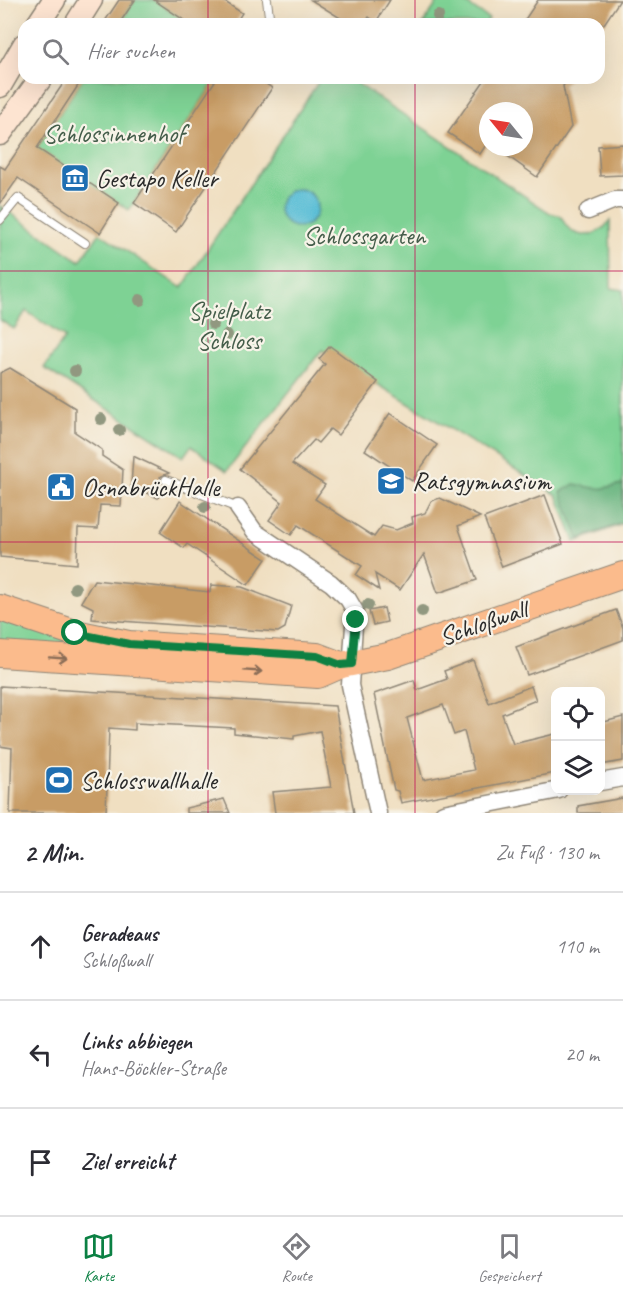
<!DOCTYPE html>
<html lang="de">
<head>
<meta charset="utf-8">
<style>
	:root { --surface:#fff; --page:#f2f2f3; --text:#2b2b33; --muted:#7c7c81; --line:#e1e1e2; --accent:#0b8043 }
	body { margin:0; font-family:Caveat,sans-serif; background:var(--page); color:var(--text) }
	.controls { position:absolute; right:18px; bottom:18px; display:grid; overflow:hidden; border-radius:12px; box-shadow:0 6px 24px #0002 }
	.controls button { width:54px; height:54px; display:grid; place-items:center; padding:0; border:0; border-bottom:2px solid var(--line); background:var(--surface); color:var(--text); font:30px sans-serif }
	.compass { position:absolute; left:479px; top:102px; width:54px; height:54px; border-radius:50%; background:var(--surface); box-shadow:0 6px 24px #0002; rotate:300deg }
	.stop { position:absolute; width:18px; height:18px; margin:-14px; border:4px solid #0b8043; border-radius:50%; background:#fff }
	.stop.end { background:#0b8043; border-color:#fff; box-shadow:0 2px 6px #0008 }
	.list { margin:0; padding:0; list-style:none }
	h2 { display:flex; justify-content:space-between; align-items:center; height:78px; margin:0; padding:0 24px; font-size:26px }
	h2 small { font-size:20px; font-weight:400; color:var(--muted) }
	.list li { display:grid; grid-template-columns:39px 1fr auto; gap:18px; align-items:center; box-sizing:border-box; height:108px; padding:0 24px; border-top:2px solid var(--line) }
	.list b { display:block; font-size:22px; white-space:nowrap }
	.list p { margin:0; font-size:20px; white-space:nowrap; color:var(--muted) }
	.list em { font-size:20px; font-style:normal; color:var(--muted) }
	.icon { flex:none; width:33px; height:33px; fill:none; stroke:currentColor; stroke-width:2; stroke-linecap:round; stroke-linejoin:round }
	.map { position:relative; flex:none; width:623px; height:813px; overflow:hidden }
	.search { position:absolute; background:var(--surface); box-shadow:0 6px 24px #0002; left:18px; right:18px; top:18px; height:66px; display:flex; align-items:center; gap:15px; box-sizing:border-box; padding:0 21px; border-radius:18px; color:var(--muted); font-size:22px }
	.sheet { height:402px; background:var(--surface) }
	nav { display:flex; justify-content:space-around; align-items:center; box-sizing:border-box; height:84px; border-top:2px solid var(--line); background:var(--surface); font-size:16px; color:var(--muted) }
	nav a { display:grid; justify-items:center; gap:3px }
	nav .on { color:var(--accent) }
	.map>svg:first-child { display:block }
	.green { fill:#7ed294; stroke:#547e60; stroke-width:1.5 }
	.forest { fill:#66b47e; stroke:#487054; stroke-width:1.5 }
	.water { fill:#58bdd6; stroke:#427480; stroke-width:1.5 }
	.building { fill:#c89c65; fill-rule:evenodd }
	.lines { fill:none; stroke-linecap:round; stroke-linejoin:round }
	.lane-casing { stroke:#8e8576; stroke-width:10 }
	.street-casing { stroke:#8e8576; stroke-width:19 }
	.secondary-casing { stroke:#8e8576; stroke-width:25 }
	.primary-casing { stroke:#8e8576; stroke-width:28 }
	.lane { stroke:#fff; stroke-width:8 }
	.street { stroke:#fff; stroke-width:16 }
	.secondary { stroke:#fde4d1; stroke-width:22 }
	.primary { stroke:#fbbb8c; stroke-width:26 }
	.tree { fill:#919880 }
	.oneway { stroke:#896c57 }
	.route { stroke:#0b8043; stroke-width:8 }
	.grid { fill:none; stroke:#c2185b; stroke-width:1.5; stroke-opacity:0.55 }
	.labels { text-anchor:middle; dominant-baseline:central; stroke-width:4.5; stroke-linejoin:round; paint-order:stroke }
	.park-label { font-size:26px; fill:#445d4a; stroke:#f7f3e8 }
	.poi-label { font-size:26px; fill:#2b2b2b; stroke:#f7f3e8; text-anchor:start }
	.street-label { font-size:26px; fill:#2b2b2b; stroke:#f7f3e8 }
</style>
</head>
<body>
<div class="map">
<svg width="623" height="813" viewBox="0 0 623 813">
	<rect width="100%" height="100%" fill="#f7f3e8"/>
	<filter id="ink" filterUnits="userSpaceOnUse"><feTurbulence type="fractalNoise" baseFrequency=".0167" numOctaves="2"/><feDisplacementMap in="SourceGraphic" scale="12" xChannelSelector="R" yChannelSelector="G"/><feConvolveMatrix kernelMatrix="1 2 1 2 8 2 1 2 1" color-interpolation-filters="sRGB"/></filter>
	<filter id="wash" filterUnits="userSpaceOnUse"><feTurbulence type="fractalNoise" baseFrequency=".008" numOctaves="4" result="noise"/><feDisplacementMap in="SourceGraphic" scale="24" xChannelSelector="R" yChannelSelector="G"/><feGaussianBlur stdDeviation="1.35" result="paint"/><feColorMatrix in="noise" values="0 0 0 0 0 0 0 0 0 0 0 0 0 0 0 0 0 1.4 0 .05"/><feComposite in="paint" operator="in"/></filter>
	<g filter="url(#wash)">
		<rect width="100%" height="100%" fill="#f0dfc1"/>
		<g class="green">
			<path d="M135,0H154L190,24H119Z"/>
			<path d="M439,0H461L489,19L485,24H423Z"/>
			<path d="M83,78H217L129,210L37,148Z"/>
			<path d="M321,78H349L550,213L561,216C571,241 595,240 610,221L611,288L623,290V524L575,542L557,495L322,350L227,471L191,446L183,457L44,368L65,338L26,311L14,329L0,320V206L80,261L100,233L182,288Z"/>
			<path d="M0,619L120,655L0,645Z"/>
		</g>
		<path class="forest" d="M574,484L599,489L623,484V523L579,539L561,492Z"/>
		<circle class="water" cx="298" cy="208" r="19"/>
		<g id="blocks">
			<g class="building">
				<path d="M119,0H135L119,24H103Z"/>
				<path d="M154,0H222L242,13L235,24H190Z"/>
				<path d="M311,0H390L376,22L369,17L364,24H350Z"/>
				<path d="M538,0H620L604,24H522Z"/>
				<path d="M67,78H83L37,148L119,203L100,233L18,178L0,204V166L5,169Z"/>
				<path d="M217,78H257L272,88L176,232L134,203Z"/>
				<path d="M486,78H569L563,86L571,127L537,177L495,147H524V111H488V142L480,154L448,133Z"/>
				<path d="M623,144V175L600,176L598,146Z"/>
				<path d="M330,346L378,382L338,435L330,429L318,443L314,440L292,464L325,485L315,499L374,537L382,526L396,530L413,523L412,517L425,513L431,501L440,498L480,517L458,526L477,580L438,593L424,554L400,590L375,574L379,590L356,575L362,566L298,525L291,535L269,520L282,502L240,469L325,364L319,359Z"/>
				<path d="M10,368L75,408V432L102,450V456L123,470L121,506L100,505L98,529L78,528L77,564L0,557V373Z"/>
				<path d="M390,413L437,445L412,481L365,450Z"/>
				<path d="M133,456L169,473L160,477L164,486L158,498L131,486Z"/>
				<path d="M545,495L563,544L502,567L484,518Z"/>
				<path d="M180,501L266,559L248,585L187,544L184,548L160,532Z"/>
				<path d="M94,580L210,592L211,585L242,587L291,606L285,628L278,632L92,619L93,608L81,602Z"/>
				<path d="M384,608L387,622L373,625L369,611Z"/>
				<path d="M616,610L623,628V640L527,675L516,647Z"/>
				<path d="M473,660L489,703L531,686L536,700L502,714L513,744L555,734V773L401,803L398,791L394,790L374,694L414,680L417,690L447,679L444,671ZM443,705L454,735L464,731L474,770L423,780L407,718Z"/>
				<path d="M0,686L335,706L354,813H275L272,792L331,787L320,731L294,736V739L234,733V728L135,723V730L109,728L106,813H10L12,748L0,746Z"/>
				<path d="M623,717V761L600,765V723Z"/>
				<path d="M623,798V813H578V806Z"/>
				<path d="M224,799L230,813H186V808Z"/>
			</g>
		</g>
	</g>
	<g filter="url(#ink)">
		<use href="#blocks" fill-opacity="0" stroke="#8e8576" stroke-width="1.5"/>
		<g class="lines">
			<g class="lane-casing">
				<g id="lane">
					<path d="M267,0L270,24"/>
					<path d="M0,220L18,198L85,243"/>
					<path d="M166,480L238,508"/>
				</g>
			</g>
			<g class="street-casing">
				<g id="street">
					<path d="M588,211L615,200H623"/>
					<path d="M238,508L255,532L331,583L348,599L355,611L350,685L378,813"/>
					<path d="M600,782L623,778"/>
					<path d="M443,813L559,790"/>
				</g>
			</g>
			<g class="secondary-casing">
				<g id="secondary">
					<path d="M38,24L54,0"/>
					<path d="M76,24L91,0"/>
					<path d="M0,86L24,45"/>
					<path d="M0,134L41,78"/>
				</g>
			</g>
			<g class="primary-casing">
				<g id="primary">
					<path d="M0,608L75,633L129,644L317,656L341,665"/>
					<path d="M0,654L318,675L341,665L388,656L623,575"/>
				</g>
			</g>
			<use href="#lane" class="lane"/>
			<use href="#street" class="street"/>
			<use href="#secondary" class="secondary"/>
			<use href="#primary" class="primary"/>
		</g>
		<g class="tree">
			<circle cx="438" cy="16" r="6"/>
			<circle cx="140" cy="300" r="6"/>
			<circle cx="213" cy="324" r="6"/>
			<circle cx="227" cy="335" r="6"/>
			<circle cx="75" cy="371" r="6"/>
			<circle cx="101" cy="419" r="6"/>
			<circle cx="119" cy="430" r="6"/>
			<circle cx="205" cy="507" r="6"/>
			<circle cx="75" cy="588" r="6"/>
			<circle cx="368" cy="605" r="6"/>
			<circle cx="422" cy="611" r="6"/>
		</g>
		<defs><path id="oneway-shaft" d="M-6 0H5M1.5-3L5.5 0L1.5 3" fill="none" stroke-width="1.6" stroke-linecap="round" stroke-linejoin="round" transform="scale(1.5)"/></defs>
		<g class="oneway">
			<use href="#oneway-shaft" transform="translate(58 658) rotate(4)"/>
			<use href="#oneway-shaft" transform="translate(253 671) rotate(4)"/>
		</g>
	</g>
	<g class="lines" filter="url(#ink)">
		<path class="route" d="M75,633L129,644L317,656L341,665L352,664L356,620"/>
	</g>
	<path class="grid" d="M208,0V24M415,0V24M208,78V813M415,78V813M0,271H623M0,542H623"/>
	<defs>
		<g id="museum-square" transform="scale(1.5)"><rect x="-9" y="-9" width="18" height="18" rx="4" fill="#1f6fb2" stroke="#f7f3e8"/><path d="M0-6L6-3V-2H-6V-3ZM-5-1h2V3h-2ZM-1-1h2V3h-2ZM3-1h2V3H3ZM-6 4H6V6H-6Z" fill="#fff"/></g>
		<g id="school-square" transform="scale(1.5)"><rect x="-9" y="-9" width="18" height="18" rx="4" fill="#1f6fb2" stroke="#f7f3e8"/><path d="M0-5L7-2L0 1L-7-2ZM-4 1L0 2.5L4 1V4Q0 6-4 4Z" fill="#fff"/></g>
		<g id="civic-square" transform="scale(1.5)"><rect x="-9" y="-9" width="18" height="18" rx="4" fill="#1f6fb2" stroke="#f7f3e8"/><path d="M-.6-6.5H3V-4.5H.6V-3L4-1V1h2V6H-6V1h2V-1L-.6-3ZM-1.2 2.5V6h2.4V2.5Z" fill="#fff"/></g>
		<g id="stadium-square" transform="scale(1.5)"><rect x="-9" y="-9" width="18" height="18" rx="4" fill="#1f6fb2" stroke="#f7f3e8"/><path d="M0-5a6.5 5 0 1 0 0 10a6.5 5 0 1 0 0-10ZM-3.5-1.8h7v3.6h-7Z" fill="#fff"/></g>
	</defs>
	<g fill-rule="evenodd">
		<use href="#museum-square" x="75" y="178"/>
		<use href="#school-square" x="391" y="481"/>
		<use href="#civic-square" x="61" y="487"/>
		<use href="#stadium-square" x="59" y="780"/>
	</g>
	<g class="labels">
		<g class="park-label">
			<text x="114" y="133">Schlossinnenhof</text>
			<text x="364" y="235">Schlossgarten</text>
			<text x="229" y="310">Spielplatz<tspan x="229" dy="30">Schloss</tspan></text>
		</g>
		<g class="poi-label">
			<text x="96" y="178">Gestapo Keller</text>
			<text x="412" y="481">Ratsgymnasium</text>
			<text x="82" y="487">OsnabrückHalle</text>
			<text x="80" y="780">Schlosswallhalle</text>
		</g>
		<g class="street-label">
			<text transform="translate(483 623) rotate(-19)">Schloßwall</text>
		</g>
	</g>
</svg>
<div class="controls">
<button><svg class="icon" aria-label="locate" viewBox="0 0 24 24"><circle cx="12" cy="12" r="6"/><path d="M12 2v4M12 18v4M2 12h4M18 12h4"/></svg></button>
<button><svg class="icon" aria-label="layers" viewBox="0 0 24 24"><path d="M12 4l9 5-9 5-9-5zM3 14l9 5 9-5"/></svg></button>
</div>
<svg class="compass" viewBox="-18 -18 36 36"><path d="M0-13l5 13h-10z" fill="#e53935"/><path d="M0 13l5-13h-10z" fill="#7c7c81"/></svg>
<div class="stop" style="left:75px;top:633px"></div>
<div class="stop end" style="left:356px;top:620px"></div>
<div class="search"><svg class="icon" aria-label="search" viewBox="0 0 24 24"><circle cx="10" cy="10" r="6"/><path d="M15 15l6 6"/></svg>Hier suchen</div>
</div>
<section class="sheet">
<h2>2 Min.<small>Zu Fuß · 130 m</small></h2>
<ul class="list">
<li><svg class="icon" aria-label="ahead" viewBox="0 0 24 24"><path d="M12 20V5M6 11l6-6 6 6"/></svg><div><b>Geradeaus</b><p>Schloßwall</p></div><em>110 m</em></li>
<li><svg class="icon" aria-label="left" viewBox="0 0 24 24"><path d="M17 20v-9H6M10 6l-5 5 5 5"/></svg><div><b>Links abbiegen</b><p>Hans-Böckler-Straße</p></div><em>20 m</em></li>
<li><svg class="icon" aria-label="arrive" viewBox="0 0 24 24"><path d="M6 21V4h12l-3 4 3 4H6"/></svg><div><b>Ziel erreicht</b></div></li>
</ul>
</section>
<nav>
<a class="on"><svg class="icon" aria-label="map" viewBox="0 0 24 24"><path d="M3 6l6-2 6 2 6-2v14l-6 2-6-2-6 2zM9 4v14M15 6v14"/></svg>Karte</a>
<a><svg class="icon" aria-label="directions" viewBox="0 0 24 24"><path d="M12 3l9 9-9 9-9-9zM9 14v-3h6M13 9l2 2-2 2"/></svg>Route</a>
<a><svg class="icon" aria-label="saved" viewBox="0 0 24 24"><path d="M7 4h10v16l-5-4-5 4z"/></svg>Gespeichert</a>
</nav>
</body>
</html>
